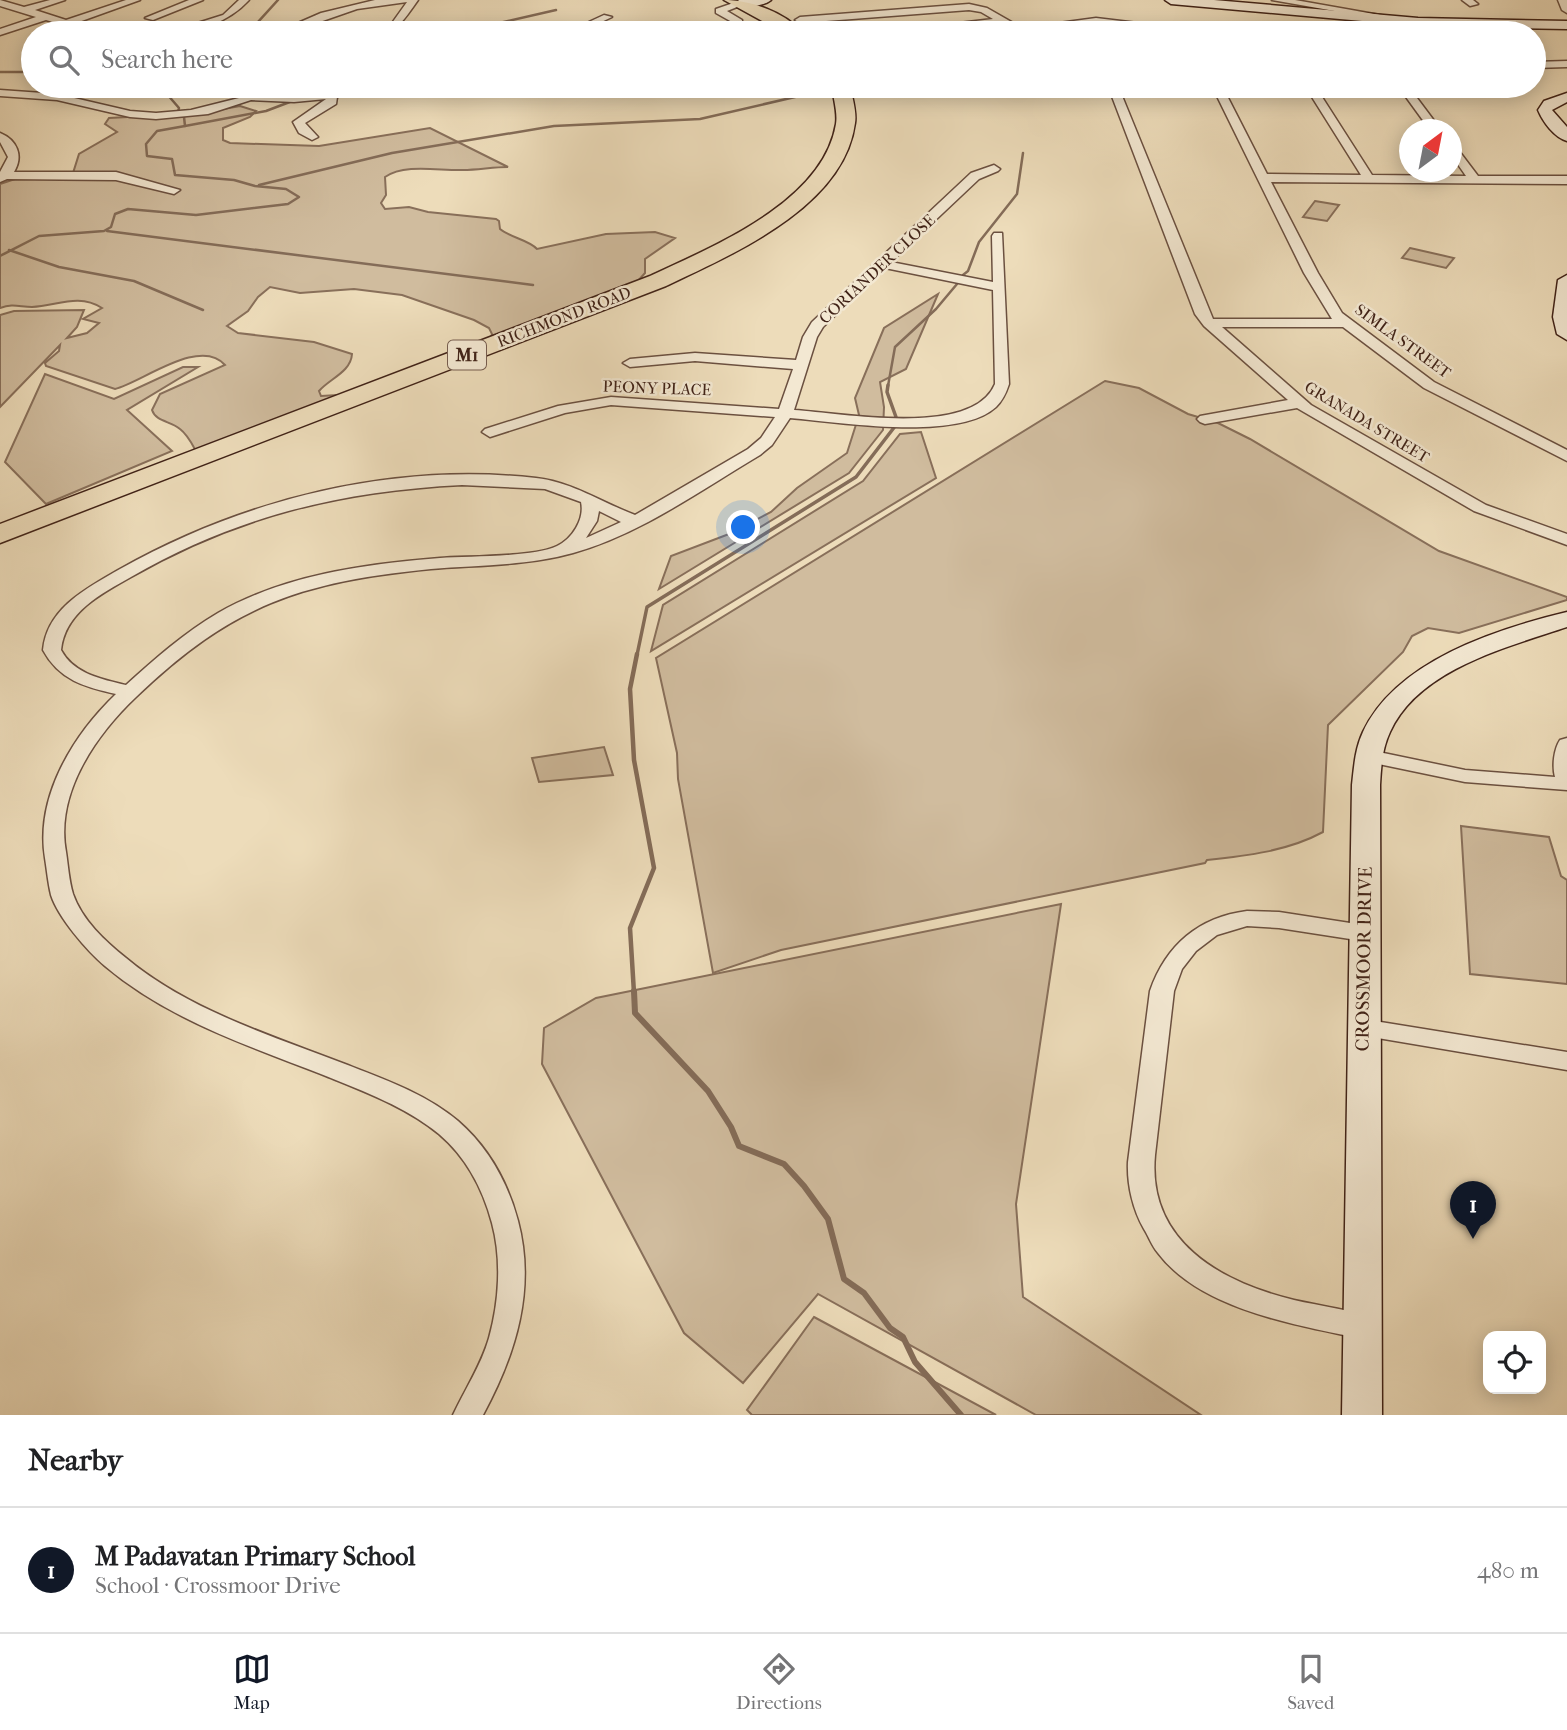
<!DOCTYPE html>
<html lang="en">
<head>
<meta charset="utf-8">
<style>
	:root { --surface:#fff; --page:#f2f2f2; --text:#202124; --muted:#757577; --line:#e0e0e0; --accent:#111827 }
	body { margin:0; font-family:"IM FELL French Canon",serif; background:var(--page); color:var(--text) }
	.controls { position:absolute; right:21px; bottom:21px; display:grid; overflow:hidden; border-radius:14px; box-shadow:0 4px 18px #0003 }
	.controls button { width:63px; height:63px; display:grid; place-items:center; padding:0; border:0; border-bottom:2px solid var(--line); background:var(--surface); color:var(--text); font:35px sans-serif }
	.compass { position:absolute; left:1399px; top:119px; width:63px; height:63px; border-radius:50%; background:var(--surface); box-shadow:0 4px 18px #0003; rotate:32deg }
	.you { position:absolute; left:744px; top:528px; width:24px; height:24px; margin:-18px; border:5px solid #fff; border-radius:50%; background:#1a73e8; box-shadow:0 0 0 10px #1a73e833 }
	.badge { display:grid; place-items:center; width:46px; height:46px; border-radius:50%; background:var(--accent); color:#fff; font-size:23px; font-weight:700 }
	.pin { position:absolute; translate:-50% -58px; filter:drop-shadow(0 2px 4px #0008) }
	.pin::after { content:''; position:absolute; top:37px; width:24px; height:21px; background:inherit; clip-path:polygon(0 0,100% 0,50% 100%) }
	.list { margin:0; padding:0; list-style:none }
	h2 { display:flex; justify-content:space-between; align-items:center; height:91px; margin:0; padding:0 28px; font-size:30px }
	h2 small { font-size:23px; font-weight:400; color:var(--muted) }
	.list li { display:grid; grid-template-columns:46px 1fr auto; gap:21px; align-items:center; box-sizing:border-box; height:126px; padding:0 28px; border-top:2px solid var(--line) }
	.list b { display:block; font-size:26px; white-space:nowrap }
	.list p { margin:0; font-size:23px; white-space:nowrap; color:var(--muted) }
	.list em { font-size:23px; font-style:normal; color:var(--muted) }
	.icon { flex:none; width:38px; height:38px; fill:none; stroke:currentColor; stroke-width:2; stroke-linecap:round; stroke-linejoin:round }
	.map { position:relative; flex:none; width:1567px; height:1415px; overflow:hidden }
	.search { position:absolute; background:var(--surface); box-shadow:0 4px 18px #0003; left:21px; right:21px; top:21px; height:77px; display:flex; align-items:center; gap:18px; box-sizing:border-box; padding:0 24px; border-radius:38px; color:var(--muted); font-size:26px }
	.sheet { height:217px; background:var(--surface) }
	nav { display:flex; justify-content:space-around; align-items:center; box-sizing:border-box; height:98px; border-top:2px solid var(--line); background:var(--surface); font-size:19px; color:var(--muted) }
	nav a { display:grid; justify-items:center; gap:4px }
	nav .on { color:var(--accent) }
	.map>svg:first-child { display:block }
	.green { fill:#d0bc9e; stroke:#886f5a; stroke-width:2 }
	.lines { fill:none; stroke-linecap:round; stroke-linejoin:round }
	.stream-far3 { stroke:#846c58; stroke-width:2.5 }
	.stream-far2 { stroke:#846c58; stroke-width:3.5 }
	.stream-far1 { stroke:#846c58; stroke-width:4.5 }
	.stream { stroke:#846c58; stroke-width:6 }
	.street-casing { stroke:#6b5040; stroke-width:3 }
	.secondary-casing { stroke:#402217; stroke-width:3 }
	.highway-casing { stroke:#402217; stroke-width:3 }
	.street { fill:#f3e8d2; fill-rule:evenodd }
	.secondary { fill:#f3e8d2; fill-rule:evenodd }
	.highway { fill:#eddcba; fill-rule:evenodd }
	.labels { text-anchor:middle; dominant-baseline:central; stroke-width:5; stroke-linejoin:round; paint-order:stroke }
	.far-street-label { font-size:16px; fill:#402217; stroke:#f3e8d2 }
	.shield { fill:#f3e8d2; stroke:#765d4f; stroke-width:2 }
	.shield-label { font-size:18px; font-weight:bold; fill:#402217 }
	.street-label { font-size:19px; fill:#402217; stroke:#f3e8d2 }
</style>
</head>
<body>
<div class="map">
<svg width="1567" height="1415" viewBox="0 0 1567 1415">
	<rect width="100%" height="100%" fill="#eddcba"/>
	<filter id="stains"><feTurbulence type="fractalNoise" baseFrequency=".00286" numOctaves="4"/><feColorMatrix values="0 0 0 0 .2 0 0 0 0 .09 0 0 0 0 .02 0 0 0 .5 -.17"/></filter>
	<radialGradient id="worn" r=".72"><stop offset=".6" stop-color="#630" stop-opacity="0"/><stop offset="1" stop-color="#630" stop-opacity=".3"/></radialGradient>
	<g class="green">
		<path d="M240,106L256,111L250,117L223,128V140L230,143L319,146L430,128L508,167C493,167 478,170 463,170C440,171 405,163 385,177L386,195L381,203L385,209L409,207L428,212L496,219L499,221L500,229C511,238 529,240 537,249L606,234L655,232L675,238L645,259V273L637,282L490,341L492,334L489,328L474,320L402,295L354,289L300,293L270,287L258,297L248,311L227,326L238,333L314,342L352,354C351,372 329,379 319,391L321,396L338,395L197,453C192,444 188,435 180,429C171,421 156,422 152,410L160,394L225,365C200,336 141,383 115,389L46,366L45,363L59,351L60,345L0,407V315L14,311L84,310L77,327L67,338L87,333L99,323L83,319L102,308C78,293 57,306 32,307C20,307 13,303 0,308V184L18,178L73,173L79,154L117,132L105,124L109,118L202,113Z"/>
		<path d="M1315,201L1339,205L1327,221L1303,217Z"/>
		<path d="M1410,248L1454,258L1446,268L1402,258Z"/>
		<path d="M938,294L906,369L880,382L884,407L883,430L849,473L659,589L671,556L729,534L771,512L797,488L847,453L859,415L855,398L884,328Z"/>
		<path d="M183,367H198L127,410L172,451L46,504L5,462L45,374L114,399Z"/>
		<path d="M1105,381L1139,388L1188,414L1218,423L1250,439L1439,551L1567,597V600L1459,633L1428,628L1412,636L1403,652L1328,725L1323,832C1288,851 1246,856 1207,860L1205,863L781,950L713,973L678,779L677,753L656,658Z"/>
		<path d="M921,432L936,478L651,651L663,605L863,481L900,434Z"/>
		<path d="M604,747L613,775L539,782L532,758Z"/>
		<path d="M1461,826L1549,837L1561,876L1567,880V984L1470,974Z"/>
		<path d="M1061,904L1016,1204L1023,1297L1201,1415H1036L818,1294L743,1383L684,1333L542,1064L544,1028L596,998Z"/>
		<path d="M814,1317L996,1415H752L747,1410Z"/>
	</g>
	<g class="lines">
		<g class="stream-far3">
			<path d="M248,33L278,0"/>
			<path d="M455,33L556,10"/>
			<path d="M0,72H33"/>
			<path d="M160,86L179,108L178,112"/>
			<path d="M302,95L316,86"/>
			<path d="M185,126L266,111L295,100"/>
			<path d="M259,185L392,153L554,126L700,119L795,97"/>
			<path d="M107,231L533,285"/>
			<path d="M9,250L59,267L134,281L203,310"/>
			<path d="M0,256L39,236L104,231L111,227L115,214L128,209L196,215L288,204L299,197L286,189L255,186L234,180L175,175L172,159L147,156L146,144L157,131L185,126L184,117"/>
			<path d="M963,275L968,271L979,242L1017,194L1023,153"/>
			<path d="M888,386L895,347L936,309L957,284"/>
		</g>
		<g class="stream-far2">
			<path d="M888,385L887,392L896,417"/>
			<path d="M637,655L647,607L856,477L896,425"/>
		</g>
		<path class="stream-far1" d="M634,993L630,928L654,868L634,760L630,689L637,654"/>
		<path class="stream" d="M634,991L635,1013L708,1091L731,1127L739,1146L784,1164L804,1186L828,1219L844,1279L864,1293L890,1328L903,1337L915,1362L961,1415"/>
		<g class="street-casing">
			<g id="street">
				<path d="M0,0L24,7L50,0H65L35,10L66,20L126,0H140L76,23L105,33H90L46,20L0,35V29L36,17L0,6Z"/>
				<path d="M189,0H203L153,20L145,18Z"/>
				<path d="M239,0H249C229,22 196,34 166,33L223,15Z"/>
				<path d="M375,0H418C405,18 397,34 374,33L392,23L407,2L357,9L288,33H275L321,13Z"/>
				<path d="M1272,0H1295L1408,20L1403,23Z"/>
				<path d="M1462,0H1473L1478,4L1470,6Z"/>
				<path d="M1558,0H1567V13L1562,10Z"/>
				<path d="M739,1L747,3L727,11L742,20V24L726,33H714L732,22L716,13V9Z"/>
				<path d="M969,4L987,8L1022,28L1096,18L1196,30L1201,33H1174L1096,24L1029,33H1016L1001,24L942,31L937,28L942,25L993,19L981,12L969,10L800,23L795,20L800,17Z"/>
				<path d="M604,15L612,17L578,33H565Z"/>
				<path d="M1567,61V67L1534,68V62Z"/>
				<path d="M212,86H225L249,94L266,86H279L264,95L272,96L379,86L337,97L336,104L305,123L318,137L312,140L299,133L293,122L326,99L294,102L251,100L208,114L156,119L130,117L57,100L0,96V90L57,94L130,111L156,113L191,110L239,98Z"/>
				<path d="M1108,86H1118L1213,319H1332L1304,273L1212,86H1222L1267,174L1361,175L1305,86H1315L1372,175L1466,176L1452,156V146L1456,147L1478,176H1567V184L1271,182L1318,273L1342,313L1434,382L1567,450V461L1424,388L1343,327H1222L1311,405L1486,505L1567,534V545L1474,511L1297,408L1205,424L1200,422L1197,419L1200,416L1288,400L1204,326L1195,314Z"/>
				<path d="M1398,86H1408L1441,130H1430Z"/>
				<path d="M0,133C17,140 24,156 14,172H116L180,190L174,194L116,180L7,179L0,182V172L8,157L0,142Z"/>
				<path d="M994,165L1000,169L998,171L979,179L891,262L993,282L992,236L994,233H1002L1009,384C1006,393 1003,400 996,407C958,442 839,422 790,418L772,445L760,455C699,491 641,534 573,553C526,566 478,565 431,569C300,582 232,605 136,697C96,735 55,793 66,852C68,865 69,881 73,894C82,920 105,941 126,958C188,1010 270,1035 345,1064C384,1079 426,1094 458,1121C488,1147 508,1183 518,1221C536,1289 516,1354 483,1415H453C465,1389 481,1366 489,1338C499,1302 502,1260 492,1223C483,1189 466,1157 439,1134C406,1107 365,1092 326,1076C249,1046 169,1020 105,966C87,951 58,917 51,895C48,883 47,870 45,858C35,797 73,735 116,694C85,687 59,680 43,650C47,608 87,588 120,569C244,499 393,462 536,478C572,482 601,502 635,515L748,449L761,438L775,417L611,405L565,413L490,437L482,432L485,429L558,406L611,397L779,409L793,369L695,361L630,367L623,363L630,359L695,353L796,360L803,337L812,322L971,173ZM885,268L993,290L995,384C973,438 842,413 794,410L817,337L823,327ZM462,485L545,489L581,502C585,519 572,539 557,546C535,557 468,556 440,558C365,564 284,575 218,613C184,633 155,659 126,685C101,679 74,674 61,650C65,612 101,594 131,577C237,516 341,491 462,485ZM599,511L621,522L586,538L597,521Z"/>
				<path d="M1567,738V790L1465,782L1369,762L1362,760L1359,756L1362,752L1369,750L1465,770L1555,777C1552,766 1554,749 1560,740Z"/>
				<path d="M1247,911L1279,912L1363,925L1371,927L1374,933L1371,939L1363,941L1279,928L1247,926L1217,935L1196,951L1182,969L1174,991L1155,1155C1147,1241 1220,1282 1294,1300C1320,1306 1348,1309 1373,1318L1377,1327L1373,1336L1363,1339C1297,1325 1201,1310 1158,1253C1152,1246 1149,1237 1144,1229C1133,1210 1127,1185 1128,1162L1150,991C1166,945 1199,917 1247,911Z"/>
				<path d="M1362,1019L1567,1052V1070L1354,1034L1350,1028L1354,1022Z"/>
			</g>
		</g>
		<g class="secondary-casing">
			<g id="secondary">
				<path d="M739,0H771C764,6 743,9 736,3Z"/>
				<path d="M1165,0H1214L1418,18L1567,21V29L1418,26L1171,4Z"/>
				<path d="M1567,93V102L1552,110L1567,127V141C1554,137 1543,122 1538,110L1544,101Z"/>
				<path d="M1567,275V340L1557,334L1553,317L1558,280Z"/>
				<path d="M1567,612V627C1508,647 1418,669 1390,732C1382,749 1381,767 1380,785L1382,1415H1342L1352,785C1354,767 1355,749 1363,732C1396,661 1496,629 1567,612Z"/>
			</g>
		</g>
		<g class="highway-casing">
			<g id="highway">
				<path d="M724,0C750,0 785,12 803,33H784Z"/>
				<path d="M832,86H850C852,97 857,112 855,123C844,207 733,254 666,286L0,543V524L650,276C714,246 823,202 836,124C838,112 833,98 832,86Z"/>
			</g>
		</g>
		<use href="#street" class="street"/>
		<use href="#secondary" class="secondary"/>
		<use href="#highway" class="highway"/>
	</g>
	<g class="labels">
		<g class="far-street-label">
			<text transform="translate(877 269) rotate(-43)">CORIANDER CLOSE</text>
			<text transform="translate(564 317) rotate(-21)">RICHMOND ROAD</text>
			<text transform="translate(1403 341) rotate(36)">SIMLA STREET</text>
			<text transform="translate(657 388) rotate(2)">PEONY PLACE</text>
			<text transform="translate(1367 422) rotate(31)">GRANADA STREET</text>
		</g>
		<rect class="shield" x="448" y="340.5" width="38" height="29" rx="5"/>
		<g class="shield-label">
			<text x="467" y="355">M1</text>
		</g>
		<g class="street-label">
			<text transform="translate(1364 959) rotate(-89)">CROSSMOOR DRIVE</text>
		</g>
	</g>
	<rect width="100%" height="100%" filter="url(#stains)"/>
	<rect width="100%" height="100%" fill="url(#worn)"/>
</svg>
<div class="controls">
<button><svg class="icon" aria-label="locate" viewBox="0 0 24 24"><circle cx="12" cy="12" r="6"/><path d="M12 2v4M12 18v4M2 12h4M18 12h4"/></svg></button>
</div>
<svg class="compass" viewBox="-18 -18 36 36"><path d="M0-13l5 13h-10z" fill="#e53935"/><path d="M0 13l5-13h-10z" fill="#757577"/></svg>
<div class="you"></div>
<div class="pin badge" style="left:1473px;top:1239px">1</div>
<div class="search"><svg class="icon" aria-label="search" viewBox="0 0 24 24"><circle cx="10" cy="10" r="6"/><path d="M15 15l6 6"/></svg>Search here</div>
</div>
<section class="sheet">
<h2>Nearby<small></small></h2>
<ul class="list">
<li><span class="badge">1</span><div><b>M Padavatan Primary School</b><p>School · Crossmoor Drive</p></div><em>480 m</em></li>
</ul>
</section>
<nav>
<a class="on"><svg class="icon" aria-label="map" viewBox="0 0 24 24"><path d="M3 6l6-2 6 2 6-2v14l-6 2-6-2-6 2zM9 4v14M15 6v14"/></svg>Map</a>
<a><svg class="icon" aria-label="directions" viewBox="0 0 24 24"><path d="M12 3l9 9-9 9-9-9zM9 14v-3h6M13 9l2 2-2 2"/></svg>Directions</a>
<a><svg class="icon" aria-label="saved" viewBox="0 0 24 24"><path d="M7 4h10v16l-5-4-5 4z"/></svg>Saved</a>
</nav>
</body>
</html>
